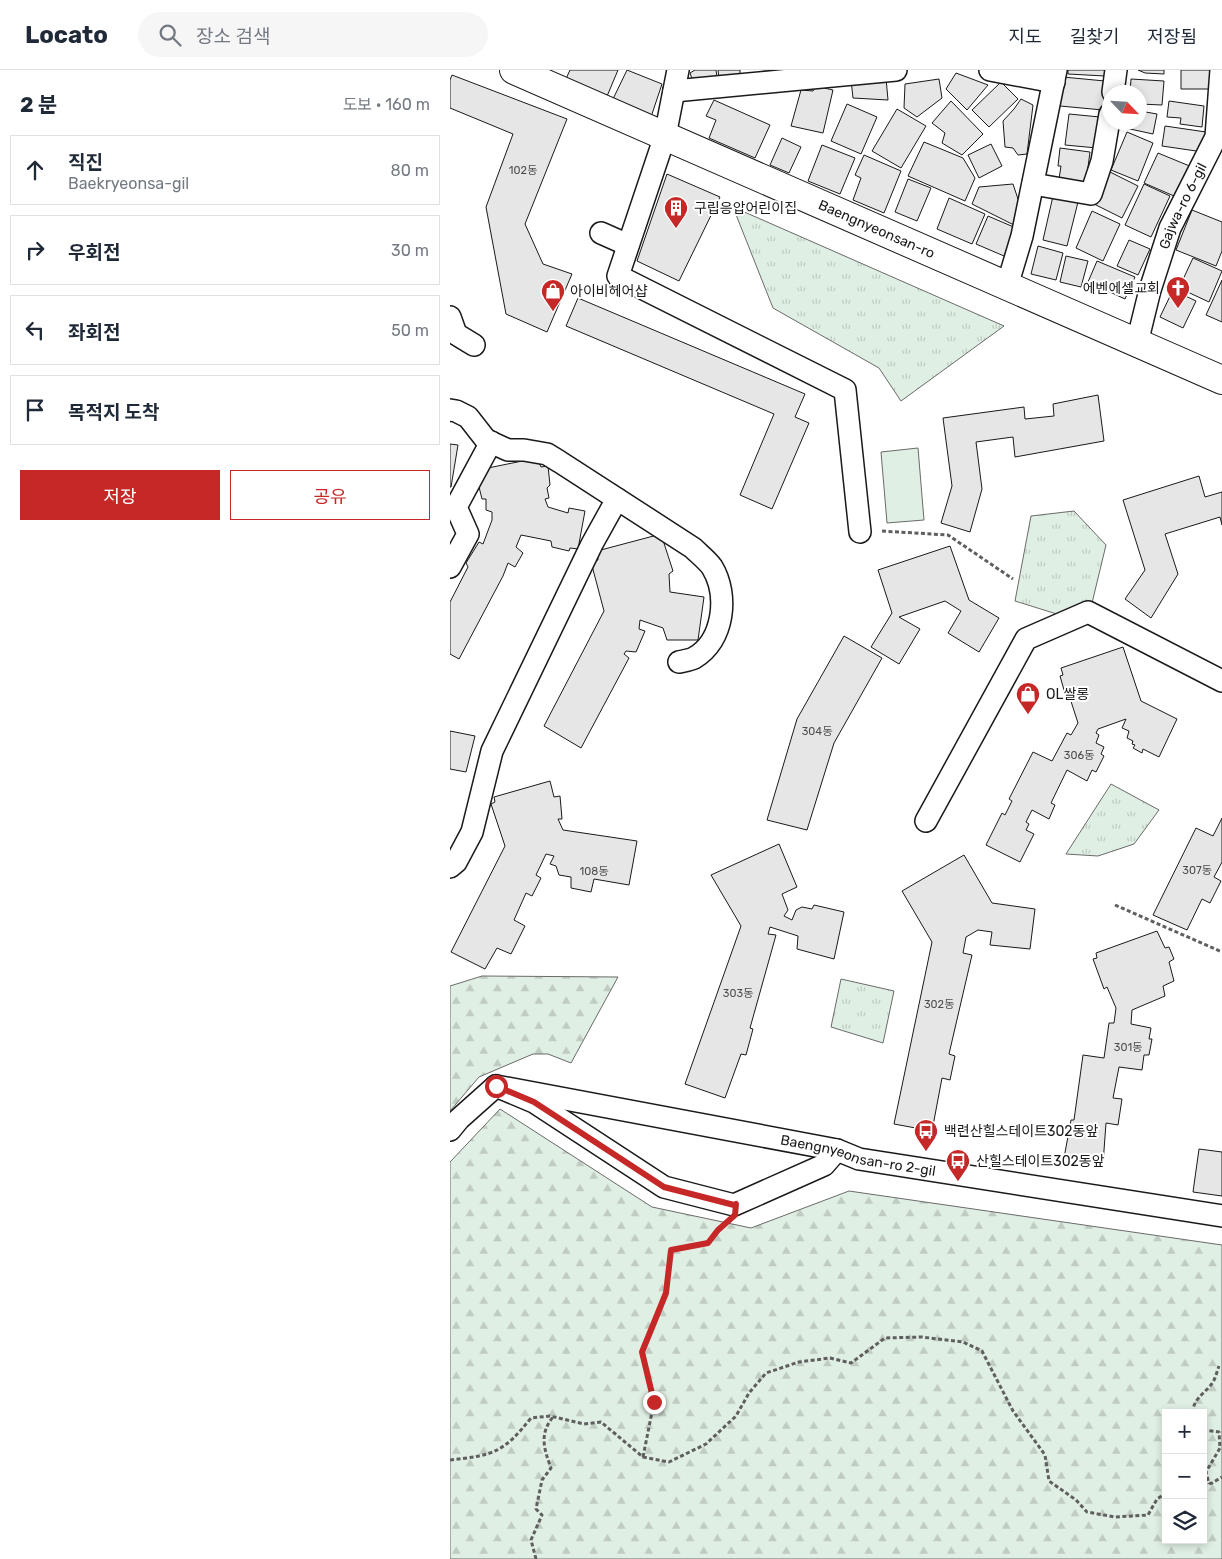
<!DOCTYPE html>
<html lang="ko">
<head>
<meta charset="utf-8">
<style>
	:root { --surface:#fff; --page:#f6f6f7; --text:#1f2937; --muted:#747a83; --line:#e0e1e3; --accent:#c62828 }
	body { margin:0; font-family:Rubik,"Noto Sans KR",sans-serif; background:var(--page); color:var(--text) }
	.controls { position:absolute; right:15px; bottom:15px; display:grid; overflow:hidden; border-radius:0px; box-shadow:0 2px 8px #0003 }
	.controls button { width:45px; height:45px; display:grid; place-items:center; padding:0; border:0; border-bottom:1px solid var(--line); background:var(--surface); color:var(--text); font:25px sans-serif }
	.compass { position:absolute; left:652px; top:15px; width:45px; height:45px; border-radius:50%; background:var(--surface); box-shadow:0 2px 8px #0003; rotate:115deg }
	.stop { position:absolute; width:15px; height:15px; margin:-11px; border:4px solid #c62828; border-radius:50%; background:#fff }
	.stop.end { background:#c62828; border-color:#fff; box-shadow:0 1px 5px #0008 }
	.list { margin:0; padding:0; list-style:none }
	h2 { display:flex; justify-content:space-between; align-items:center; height:65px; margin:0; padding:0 20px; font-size:21px }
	h2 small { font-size:16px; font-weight:400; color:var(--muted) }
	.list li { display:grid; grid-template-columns:32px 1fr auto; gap:15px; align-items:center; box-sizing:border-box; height:70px; margin:0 10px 10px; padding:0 10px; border:1px solid var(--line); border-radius:0px }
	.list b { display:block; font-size:19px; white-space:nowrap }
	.list p { margin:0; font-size:16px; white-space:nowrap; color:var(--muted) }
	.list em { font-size:16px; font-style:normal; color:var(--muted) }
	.actions { display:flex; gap:10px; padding:15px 20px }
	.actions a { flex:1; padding:11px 0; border:1px solid var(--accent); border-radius:0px; text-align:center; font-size:18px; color:var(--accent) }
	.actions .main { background:var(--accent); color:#fff }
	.icon { flex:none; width:28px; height:28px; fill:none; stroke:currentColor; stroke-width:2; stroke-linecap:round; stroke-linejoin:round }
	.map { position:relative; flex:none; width:772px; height:1489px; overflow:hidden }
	header { display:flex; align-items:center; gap:30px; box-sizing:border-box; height:70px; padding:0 25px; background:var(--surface); border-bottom:1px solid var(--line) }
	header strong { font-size:24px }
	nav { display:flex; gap:28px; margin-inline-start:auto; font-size:18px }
	.search { width:350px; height:45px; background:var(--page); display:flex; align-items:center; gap:12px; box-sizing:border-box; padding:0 18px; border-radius:28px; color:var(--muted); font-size:19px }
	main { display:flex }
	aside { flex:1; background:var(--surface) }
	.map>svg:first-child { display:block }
	.grass { fill:url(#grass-tufts); stroke:#6a6a6a }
	.forest { fill:url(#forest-firs); stroke:#6a6a6a; fill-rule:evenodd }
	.pitch { fill:#e0efe3; stroke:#6a6a6a }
	.building { fill:#e6e6e6; stroke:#1a1a1a }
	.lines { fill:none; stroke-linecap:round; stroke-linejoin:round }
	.minor-casing { stroke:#1a1a1a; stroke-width:24 }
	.secondary-casing { stroke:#1a1a1a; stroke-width:30 }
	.path { stroke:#5f5f5f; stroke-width:3; stroke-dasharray:4 2.5; stroke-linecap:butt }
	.minor { stroke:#fff; stroke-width:21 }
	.secondary { stroke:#fff; stroke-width:28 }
	.route { stroke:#c62828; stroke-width:6 }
	.labels { text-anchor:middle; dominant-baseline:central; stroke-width:4; stroke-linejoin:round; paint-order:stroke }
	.number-label { font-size:11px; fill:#4d4d4d }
	.street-label { font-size:14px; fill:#1a1a1a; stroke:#fff }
	.poi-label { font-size:14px; fill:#1a1a1a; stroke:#fff; text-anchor:start }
</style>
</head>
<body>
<header>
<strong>Locato</strong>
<div class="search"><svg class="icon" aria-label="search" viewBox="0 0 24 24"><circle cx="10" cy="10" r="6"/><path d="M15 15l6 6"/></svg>장소 검색</div>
<nav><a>지도</a><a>길찾기</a><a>저장됨</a></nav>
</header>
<main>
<aside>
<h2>2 분<small>도보 · 160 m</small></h2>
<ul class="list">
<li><svg class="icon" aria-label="ahead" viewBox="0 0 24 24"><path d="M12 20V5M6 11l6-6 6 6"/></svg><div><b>직진</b><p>Baekryeonsa-gil</p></div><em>80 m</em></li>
<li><svg class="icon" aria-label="right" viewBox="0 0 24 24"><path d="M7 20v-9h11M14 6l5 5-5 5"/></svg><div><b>우회전</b></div><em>30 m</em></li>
<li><svg class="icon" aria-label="left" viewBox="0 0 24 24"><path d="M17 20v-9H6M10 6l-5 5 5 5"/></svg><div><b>좌회전</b></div><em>50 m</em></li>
<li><svg class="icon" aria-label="arrive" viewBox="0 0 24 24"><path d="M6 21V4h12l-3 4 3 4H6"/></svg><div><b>목적지 도착</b></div></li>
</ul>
<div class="actions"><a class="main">저장</a><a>공유</a></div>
</aside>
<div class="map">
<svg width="772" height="1489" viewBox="0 0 772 1489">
	<defs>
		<pattern id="grass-tufts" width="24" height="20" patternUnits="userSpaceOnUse" patternTransform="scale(1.25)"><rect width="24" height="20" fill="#e0efe3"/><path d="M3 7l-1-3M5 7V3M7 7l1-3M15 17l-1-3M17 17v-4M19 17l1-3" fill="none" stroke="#c0ccc2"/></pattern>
		<pattern id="forest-firs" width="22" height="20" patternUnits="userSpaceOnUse" patternTransform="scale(1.25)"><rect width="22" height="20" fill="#e0efe3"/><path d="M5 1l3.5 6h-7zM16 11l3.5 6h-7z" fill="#c0ccc2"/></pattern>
	</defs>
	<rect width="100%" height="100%" fill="#fff"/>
	<g class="grass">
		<path d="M283,137L554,256L451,331L429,298L323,238Z"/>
		<path d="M624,441L656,475L642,533L610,545L565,531L581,446Z"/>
		<path d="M661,714L709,740L684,774L648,786L616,784Z"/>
		<path d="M391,909L444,921L433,973L381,957Z"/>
	</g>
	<g class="forest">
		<path d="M32,906L168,907L121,993L98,984H83L29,1007L0,1041V916Z"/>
		<path d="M50,1039L202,1137L301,1158L399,1121L772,1175V1489H0V1092ZM716,1343H753V1470H716Z"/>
	</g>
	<path class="pitch" d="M468,378L474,450L437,453L431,382Z"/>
	<g class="building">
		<path d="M120,0H168L155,31L115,11Z"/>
		<path d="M177,0L212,14L201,47L163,29Z"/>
		<path d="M245,0H266L267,7L244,14L240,3Z"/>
		<path d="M268,0H290V7L269,8Z"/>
		<path d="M618,0H655V6L618,4Z"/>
		<path d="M688,0H714V4L695,3Z"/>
		<path d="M731,0H762L761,19H731Z"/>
		<path d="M506,3L538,15L517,40L496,19Z"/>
		<path d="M2,5L117,49L75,154L93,194L122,204L97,262L56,244L36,137L63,64L0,38V10Z"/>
		<path d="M613,7L655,11L653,40L610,36Z"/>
		<path d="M436,8L438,30L403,28L401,10Z"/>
		<path d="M489,9L492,28L467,47L454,38L455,14Z"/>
		<path d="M681,9L714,11L712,35L690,34V22H680Z"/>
		<path d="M551,12L568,29L539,57L522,40Z"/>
		<path d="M366,16L383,20L373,63L341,56L351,20L363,21Z"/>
		<path d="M571,29L583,35L577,84L568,85L563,78L555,77L553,51L564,39Z"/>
		<path d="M264,30L320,55L305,88L259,68L266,50L256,46Z"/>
		<path d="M501,31L533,64L512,85L492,73L495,63L482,53Z"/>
		<path d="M719,31L754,36L752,57L730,54L731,48L717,47Z"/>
		<path d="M397,34L427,47L411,84L381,71Z"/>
		<path d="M447,39L476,56L451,98L422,81Z"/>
		<path d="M690,41L707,44L703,64L671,57L672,52H690Z"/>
		<path d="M619,44L650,47L647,78L615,75Z"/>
		<path d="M715,56L756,62L753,82L712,76Z"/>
		<path d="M677,62L703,73L688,111L661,100Z"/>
		<path d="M332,68L351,77L339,103L320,95Z"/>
		<path d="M474,72L513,88L525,108L515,131L458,106Z"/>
		<path d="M541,74L552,96L529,108L518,85Z"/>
		<path d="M372,75L405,88L390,124L358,111Z"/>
		<path d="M610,78L640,82L636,112L609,109L611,96H608Z"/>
		<path d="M708,83L742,97L734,117L729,115L724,126L694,113Z"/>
		<path d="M414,85L451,101L434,143L403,130L411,108L405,105Z"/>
		<path d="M660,102L688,116L672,148L644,134Z"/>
		<path d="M217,104L270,127L229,211L187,191Z"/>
		<path d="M458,109L481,118L467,151L445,142Z"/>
		<path d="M563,114L571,138L564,155L522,134L529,117Z"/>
		<path d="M694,114L720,126L701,167L675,155Z"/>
		<path d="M603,126L628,132L617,176L593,170Z"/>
		<path d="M499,128L535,144L522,174L487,159Z"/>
		<path d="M742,140L772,152V181L766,196L726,180Z"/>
		<path d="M642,141L670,154L653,191L626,178Z"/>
		<path d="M538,146L566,158L554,186L526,174Z"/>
		<path d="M679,170L700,179L688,205L667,196Z"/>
		<path d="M588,176L613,183L606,210L581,204Z"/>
		<path d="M616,186L638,191L631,217L610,212Z"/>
		<path d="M743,188L772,201L759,232L729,218Z"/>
		<path d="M647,191L685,207L675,229L638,212Z"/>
		<path d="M772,210V252L756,245Z"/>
		<path d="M723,220L746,231L733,258L710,247Z"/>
		<path d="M128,228L355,324L345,347L359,353L322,439L290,425L324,344L116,256Z"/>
		<path d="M648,325L654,371L565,387L563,367L526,372L532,419L520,462L491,453L502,416L493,348L574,337L575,349L604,346L603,334Z"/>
		<path d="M0,374L8,375L1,417H0Z"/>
		<path d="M87,388L91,397L98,396L100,415L97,418L99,428L95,429L98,437L118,443L119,438L135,441L128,479L120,478L119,481L102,477L101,471L71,465L66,477L73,483L65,497L58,493L53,506L9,589L0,584V532L18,497L16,493L29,472L33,474L42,450V442L36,440V429H32L27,409L33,399Z"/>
		<path d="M749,406L755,427L772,422V455L770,447L715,464L728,504L701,548L675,529L695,500L673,430Z"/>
		<path d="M211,464L223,501L219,504L220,522L254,527L248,570H217L213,558L190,550L189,559L195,561L186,582L176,581L174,584L179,588L131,678L94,656L154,541L141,492L148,490L147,481Z"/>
		<path d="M500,476L519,530L549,548L529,582L498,563L511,541L495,531L449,547L470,559L449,594L421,577L442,543L428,500Z"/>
		<path d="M394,566L432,588L384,673L357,760L317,750L347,649Z"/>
		<path d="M673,577L691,631L727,649L709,687L693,679L692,683L683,678L685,675L682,674L683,671L677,668L679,661L672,658L676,649L648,659L646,663L649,665L646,673L654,677L651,684L654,686L646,702L642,700L637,711L617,700L601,733L605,735L599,749L582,740L576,752L579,754L576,760L584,764L570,792L536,775L552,743L555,745L562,731L559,729L583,682L602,691L617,663L621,665L628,653L617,619L614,620L610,606L613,605L611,598Z"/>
		<path d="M0,661L25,666L16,702L0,699Z"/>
		<path d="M100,711L104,727L110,726L112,749H108L113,760L187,771L179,815L144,809L141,822L121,818V807L109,805L106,796L100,794L104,786L96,784L86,805L91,808L82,826L76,823L64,850L75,856L61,884L47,878L35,899L1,882L55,776L41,734L45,732L44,727Z"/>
		<path d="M772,748V792L764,807L771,811L760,833L752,829L737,860L703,845L746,758L763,766Z"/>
		<path d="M329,774L347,817L332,824L338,840L334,846L342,850L346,840L352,837L362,839L364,835L394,842L384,889L347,879L348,866L320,857L318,864L326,865L300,958L303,959L296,985L291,984L275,1028L235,1014L291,856L261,805Z"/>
		<path d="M514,785L542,833L585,839L580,879L540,875L542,862L528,860L516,867L513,883L522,885L499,984L505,986L500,1010L492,1008L482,1061L444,1054L482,872L452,821Z"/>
		<path d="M707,861L715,878L719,877L724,889L719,892L724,911L713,916L715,926L682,940L681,954L701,958L699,969H702L699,985H694L692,1000L669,997L663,1028L672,1029L668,1055L656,1053L653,1094L614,1088L621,1050H624L633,985L654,988L659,953H664L666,938L657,917L654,919L643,889L647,888L646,883Z"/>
		<path d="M749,1079L772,1082V1126L743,1122Z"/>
	</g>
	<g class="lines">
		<g class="minor-casing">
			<g id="minor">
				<path d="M228,0L215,66L168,206L395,320L410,462"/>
				<path d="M540,0L604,12"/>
				<path d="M224,21L446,0"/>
				<path d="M663,22L666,0"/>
				<path d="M583,114L641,124L652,91L660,44"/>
				<path d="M151,163L178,175"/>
				<path d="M557,216L572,166L606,0"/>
				<path d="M0,247L6,264L24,275"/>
				<path id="s1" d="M687,273L700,220L720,158L766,67L771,0"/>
				<path d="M0,340L6,341L18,347L36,370L58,380H74L97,384L110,392L243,478C249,484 257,490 262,497C279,525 274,571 244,588C240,590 233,591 229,592"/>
				<path d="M0,497L18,464L6,437L41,372"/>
				<path d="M476,751L576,569L638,542L772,611"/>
				<path d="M0,797L6,792L22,762L42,681L142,474L167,429"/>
				<path id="s2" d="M46,1016L387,1080L409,1089L772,1146"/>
				<path d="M0,1060L9,1049L46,1016L84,1032L214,1117L284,1135L374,1095L387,1080"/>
			</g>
		</g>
		<g class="secondary-casing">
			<g id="secondary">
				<path id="s3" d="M64,0L772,310"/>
			</g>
		</g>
		<g class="path">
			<path d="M432,461L498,465L563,509"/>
			<path d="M665,835L772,882"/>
			<path d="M743,1343C742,1329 757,1322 763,1312C766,1307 767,1301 769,1296"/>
			<path d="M753,1360L769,1362L770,1378L756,1402L759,1414"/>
			<path d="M193,1387L204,1332L192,1282L215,1223L221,1180L258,1173L273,1156"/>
			<path d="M0,1390C44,1385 53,1383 81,1348L100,1346L134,1354L151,1352L193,1387L219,1392L256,1374L286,1346L299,1323L316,1303L349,1292L380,1288L401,1293L435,1268L472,1267L513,1272L532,1281L563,1341L595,1385L599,1411L626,1430L637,1442L665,1447L698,1445L707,1429L716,1423"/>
			<path d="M753,1416L762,1413L772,1407"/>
			<path d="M86,1489L81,1470L92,1445L86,1439L92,1410L101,1398C94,1379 89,1364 103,1347"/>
		</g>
		<use href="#minor" class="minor"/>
		<use href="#secondary" class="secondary"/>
	</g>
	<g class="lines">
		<path class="route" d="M46,1016L84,1032L214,1117L284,1135L286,1134L285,1145L268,1160L258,1173L221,1180L216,1223L192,1282L204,1332"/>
	</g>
	<defs>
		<g id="building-pin" transform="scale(1.25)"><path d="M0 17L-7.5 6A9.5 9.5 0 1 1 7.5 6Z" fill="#c62828" stroke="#fff"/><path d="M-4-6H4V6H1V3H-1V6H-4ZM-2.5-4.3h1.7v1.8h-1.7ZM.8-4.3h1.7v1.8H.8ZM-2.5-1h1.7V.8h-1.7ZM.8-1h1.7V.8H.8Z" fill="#fff"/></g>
		<g id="church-pin" transform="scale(1.25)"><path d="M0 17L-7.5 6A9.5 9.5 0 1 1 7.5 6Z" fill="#c62828" stroke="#fff"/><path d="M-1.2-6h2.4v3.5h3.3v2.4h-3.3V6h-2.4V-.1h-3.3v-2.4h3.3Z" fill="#fff"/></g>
		<g id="shop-pin" transform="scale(1.25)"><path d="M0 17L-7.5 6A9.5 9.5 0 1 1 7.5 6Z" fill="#c62828" stroke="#fff"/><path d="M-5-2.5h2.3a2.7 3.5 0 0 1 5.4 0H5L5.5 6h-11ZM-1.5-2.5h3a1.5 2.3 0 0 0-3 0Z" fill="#fff"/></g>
		<g id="bus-pin" transform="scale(1.25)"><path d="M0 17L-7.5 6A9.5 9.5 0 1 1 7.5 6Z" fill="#c62828" stroke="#fff"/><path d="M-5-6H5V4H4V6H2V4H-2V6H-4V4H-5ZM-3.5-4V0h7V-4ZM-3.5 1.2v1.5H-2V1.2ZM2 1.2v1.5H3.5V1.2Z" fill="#fff"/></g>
	</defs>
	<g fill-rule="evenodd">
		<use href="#building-pin" x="226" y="138"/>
		<use href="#church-pin" x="728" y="218"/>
		<use href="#shop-pin" x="103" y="221"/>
		<use href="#shop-pin" x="578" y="624"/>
		<use href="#bus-pin" x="476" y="1061"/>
		<use href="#bus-pin" x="508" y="1091"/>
	</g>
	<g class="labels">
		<g class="number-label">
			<text x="73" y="100">102동</text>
			<text x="367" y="661">304동</text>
			<text x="629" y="685">306동</text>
			<text x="747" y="800">307동</text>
			<text x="144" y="801">108동</text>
			<text x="288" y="923">303동</text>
			<text x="489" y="934">302동</text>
			<text x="678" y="977">301동</text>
		</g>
		<g class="street-label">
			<text stroke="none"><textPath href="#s1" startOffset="145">Gajwa-ro 6-gil</textPath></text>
			<text stroke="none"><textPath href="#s3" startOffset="396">Baengnyeonsan-ro</textPath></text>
			<text stroke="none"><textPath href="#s2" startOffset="369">Baengnyeonsan-ro 2-gil</textPath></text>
		</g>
		<g class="poi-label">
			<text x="244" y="138">구립응압어린이집</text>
			<text x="710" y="218" text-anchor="end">에벤에셀교회</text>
			<text x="120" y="221">아이비헤어샵</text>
			<text x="596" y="624">OL쌀롱</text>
			<text x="494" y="1061">백련산힐스테이트302동앞</text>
			<text x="526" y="1091">산힐스테이트302동앞</text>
		</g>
	</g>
</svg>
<div class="controls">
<button>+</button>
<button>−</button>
<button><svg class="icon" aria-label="layers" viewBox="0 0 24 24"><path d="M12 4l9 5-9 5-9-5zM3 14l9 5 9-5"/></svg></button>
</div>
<svg class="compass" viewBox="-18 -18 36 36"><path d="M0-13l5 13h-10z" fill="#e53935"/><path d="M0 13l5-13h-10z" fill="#747a83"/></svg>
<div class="stop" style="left:46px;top:1016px"></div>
<div class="stop end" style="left:204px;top:1332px"></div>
</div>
</main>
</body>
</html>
